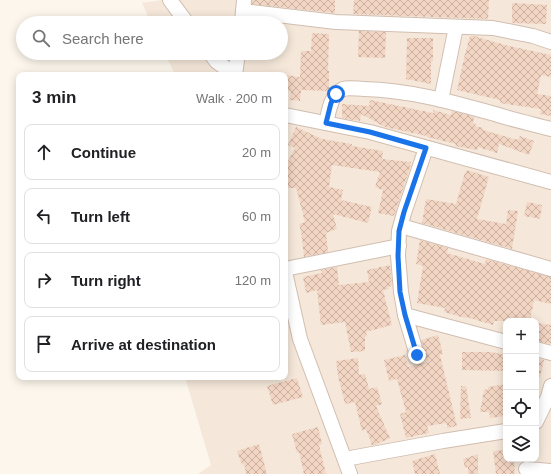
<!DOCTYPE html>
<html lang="en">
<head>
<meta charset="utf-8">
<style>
	:root { --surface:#fff; --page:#f2f2f2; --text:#202124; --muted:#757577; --line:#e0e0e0 }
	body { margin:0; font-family:Arial,sans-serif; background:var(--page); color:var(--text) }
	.controls { position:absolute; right:12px; bottom:12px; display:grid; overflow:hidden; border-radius:8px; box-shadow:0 2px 10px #0003 }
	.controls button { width:36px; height:36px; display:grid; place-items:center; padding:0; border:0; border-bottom:1px solid var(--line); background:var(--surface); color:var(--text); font:20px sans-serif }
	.stop { position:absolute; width:12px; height:12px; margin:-9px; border:3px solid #1a73e8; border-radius:50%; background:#fff }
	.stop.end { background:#1a73e8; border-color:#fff; box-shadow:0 1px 4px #0008 }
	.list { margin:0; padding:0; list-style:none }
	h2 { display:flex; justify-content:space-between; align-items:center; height:52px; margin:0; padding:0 16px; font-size:17px }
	h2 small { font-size:13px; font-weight:400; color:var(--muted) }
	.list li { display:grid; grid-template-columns:26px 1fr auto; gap:12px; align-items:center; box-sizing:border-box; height:56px; margin:0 8px 8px; padding:0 8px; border:1px solid var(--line); border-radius:8px }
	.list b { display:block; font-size:15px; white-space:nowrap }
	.list em { font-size:13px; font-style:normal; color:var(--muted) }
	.icon { flex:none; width:22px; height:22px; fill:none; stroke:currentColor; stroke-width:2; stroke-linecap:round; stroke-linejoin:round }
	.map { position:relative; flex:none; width:551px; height:474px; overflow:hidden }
	.search { position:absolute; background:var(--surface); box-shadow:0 2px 10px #0003; left:16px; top:16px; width:272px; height:44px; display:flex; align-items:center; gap:10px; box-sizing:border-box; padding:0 14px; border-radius:22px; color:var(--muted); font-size:15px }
	.panel { position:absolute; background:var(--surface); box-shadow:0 2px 10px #0003; left:16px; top:72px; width:272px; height:308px; border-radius:8px }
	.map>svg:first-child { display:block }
	.residential { fill:#f5e8da; fill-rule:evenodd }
	.building { fill:url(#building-cross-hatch) }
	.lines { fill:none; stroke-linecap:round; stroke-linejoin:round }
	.minor-casing { stroke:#d1beb0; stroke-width:16 }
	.minor { stroke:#fff; stroke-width:14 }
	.route { stroke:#1a73e8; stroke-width:5 }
</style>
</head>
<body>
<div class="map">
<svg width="551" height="474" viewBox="0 0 551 474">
	<defs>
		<pattern id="building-cross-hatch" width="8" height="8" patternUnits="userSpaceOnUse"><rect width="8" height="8" fill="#f3d5c3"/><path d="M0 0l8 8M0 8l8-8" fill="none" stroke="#cab0a1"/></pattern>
	</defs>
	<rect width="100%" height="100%" fill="#fdf6ec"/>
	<path class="residential" d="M161,0H551V474H198L211,465L185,377H285V75H175L165,53H281V23H151L142,3ZM506,321H536V459H506Z"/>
	<g class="building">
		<path d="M252,0H335V13L252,4Z"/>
		<path d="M354,0H489L488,19L353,14Z"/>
		<path d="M512,3L547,5L546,24L512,23Z"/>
		<path d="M359,31L386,32L385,58L358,57Z"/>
		<path d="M312,33L329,34L328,71H329V90L328,91L301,90L300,101L290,100L291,91L285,90V75L300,77L301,51H311Z"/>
		<path d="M470,36H474L505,45L551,55V77L541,75L537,94L551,96V116L540,114L541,109L500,103V100L457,90L465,54Z"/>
		<path d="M407,38H433V61H431V84L406,79Z"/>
		<path d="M370,100L433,113V110L451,115L452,111L461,113L474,117L473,123L476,124L475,126L483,128V130L518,140L520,136L534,141L529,155L499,144L497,153L478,147L477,150L455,146L456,144L427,137V136L385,127L361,114L360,121L342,118V104L369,106Z"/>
		<path d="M296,127L322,139L352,144V146L383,151L382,159L411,162L410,168L394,216L378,213L383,190L375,187L380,172L332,165L329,187L343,190L341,200L372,207L368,223L333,214L337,229L326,233L328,252L304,257L301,231L299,224L305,222L296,188H285V167L295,148L288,145Z"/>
		<path d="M467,170L489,177L477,219L506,224L508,210L518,211L512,249L422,223L426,199L456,204L465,172H466Z"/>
		<path d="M527,202L542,205L540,219L524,216Z"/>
		<path d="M420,240L448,248L447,253L485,264L486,259L551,277V304L534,300L530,321H494L493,325L466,317L465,318L444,312L445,308L417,303L423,266L416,264Z"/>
		<path d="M390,265L392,286L388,287L389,289L383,290L392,325L366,332L367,336L365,337V351L351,352L345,322L321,325L317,290L306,293L303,277L322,273L321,270L337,267L339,285L369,282L367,270Z"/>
		<path d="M536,323L551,325V344L536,341Z"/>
		<path d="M438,335L443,354L440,355L457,426L447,428V423L427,426L429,433L406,438L400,414L406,412L397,379L389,381L384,360L405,355L408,367L427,362L421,340Z"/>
		<path d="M462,352H492L506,355V371L462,370Z"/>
		<path d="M358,358L359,375L365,374L369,389L377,387L382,404L376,406L390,438L375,445H372L366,429L362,431L355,402L345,404L338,376L336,361Z"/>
		<path d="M536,358L544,360L540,378L536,377Z"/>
		<path d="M297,378L303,397L273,405L267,386Z"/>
		<path d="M506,384V416L490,418L489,412H480L484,390L488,389V387Z"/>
		<path d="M461,386H466L471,418L460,419Z"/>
		<path d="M318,427L322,444L319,445L326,474H304L299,452L297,453L292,434Z"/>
		<path d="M259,444L267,474H246L244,464L242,465L237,451Z"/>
		<path d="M506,450V459H514L515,474H496L493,451Z"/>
		<path d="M435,454L440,474H415L412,461Z"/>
		<path d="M478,454V474H468V467L465,468L463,459Z"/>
	</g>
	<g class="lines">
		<g class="minor-casing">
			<g id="minor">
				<path d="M170,0L187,23"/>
				<path d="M243,11L336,22L493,28L533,36L551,42"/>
				<path d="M242,23L244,0"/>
				<path d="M210,53L216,61L235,75"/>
				<path d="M235,75L238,53"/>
				<path d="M441,100L456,27"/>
				<path d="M285,115L370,132L551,182"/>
				<path d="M326,123C329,112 330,95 343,89C349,87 358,89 364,89C409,90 452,102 495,114C514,120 532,124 551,129"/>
				<path d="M401,226L551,269"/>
				<path d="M285,269L399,246"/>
				<path d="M285,272L300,339L350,474"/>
				<path d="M405,315L506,342"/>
				<path d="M536,349L551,353"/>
				<path d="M417,355L405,315L401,292L398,256L399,231L404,213L426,148"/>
				<path d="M536,422L548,397L551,386"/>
				<path d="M345,459L443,441L506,431"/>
				<path d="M526,469L551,471"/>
			</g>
		</g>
		<use href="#minor" class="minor"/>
	</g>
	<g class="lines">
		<path class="route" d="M336,94L331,103L326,123L370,132L426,148L404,212L399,231L398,256L400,292L405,315L417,355"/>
	</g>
</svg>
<div class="controls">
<button>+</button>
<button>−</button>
<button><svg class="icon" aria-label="locate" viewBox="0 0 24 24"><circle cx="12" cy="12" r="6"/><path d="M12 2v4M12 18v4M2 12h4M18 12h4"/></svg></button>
<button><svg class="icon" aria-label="layers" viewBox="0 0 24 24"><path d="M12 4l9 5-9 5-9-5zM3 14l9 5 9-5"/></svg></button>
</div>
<div class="stop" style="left:336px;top:94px"></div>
<div class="stop end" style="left:417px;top:355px"></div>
<div class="search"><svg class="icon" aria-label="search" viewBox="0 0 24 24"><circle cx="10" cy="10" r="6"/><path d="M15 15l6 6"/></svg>Search here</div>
<section class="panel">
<h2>3 min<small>Walk · 200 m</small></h2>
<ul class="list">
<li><svg class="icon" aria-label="ahead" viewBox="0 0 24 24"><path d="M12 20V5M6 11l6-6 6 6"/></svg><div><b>Continue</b></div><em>20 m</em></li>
<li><svg class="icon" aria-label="left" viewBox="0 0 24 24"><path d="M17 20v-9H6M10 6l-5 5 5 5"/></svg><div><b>Turn left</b></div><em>60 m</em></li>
<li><svg class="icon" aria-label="right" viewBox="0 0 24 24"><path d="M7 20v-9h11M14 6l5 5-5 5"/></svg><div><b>Turn right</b></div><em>120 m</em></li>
<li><svg class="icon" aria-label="arrive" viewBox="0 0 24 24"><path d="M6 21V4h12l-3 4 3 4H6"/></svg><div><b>Arrive at destination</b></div></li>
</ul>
</section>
</div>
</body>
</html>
